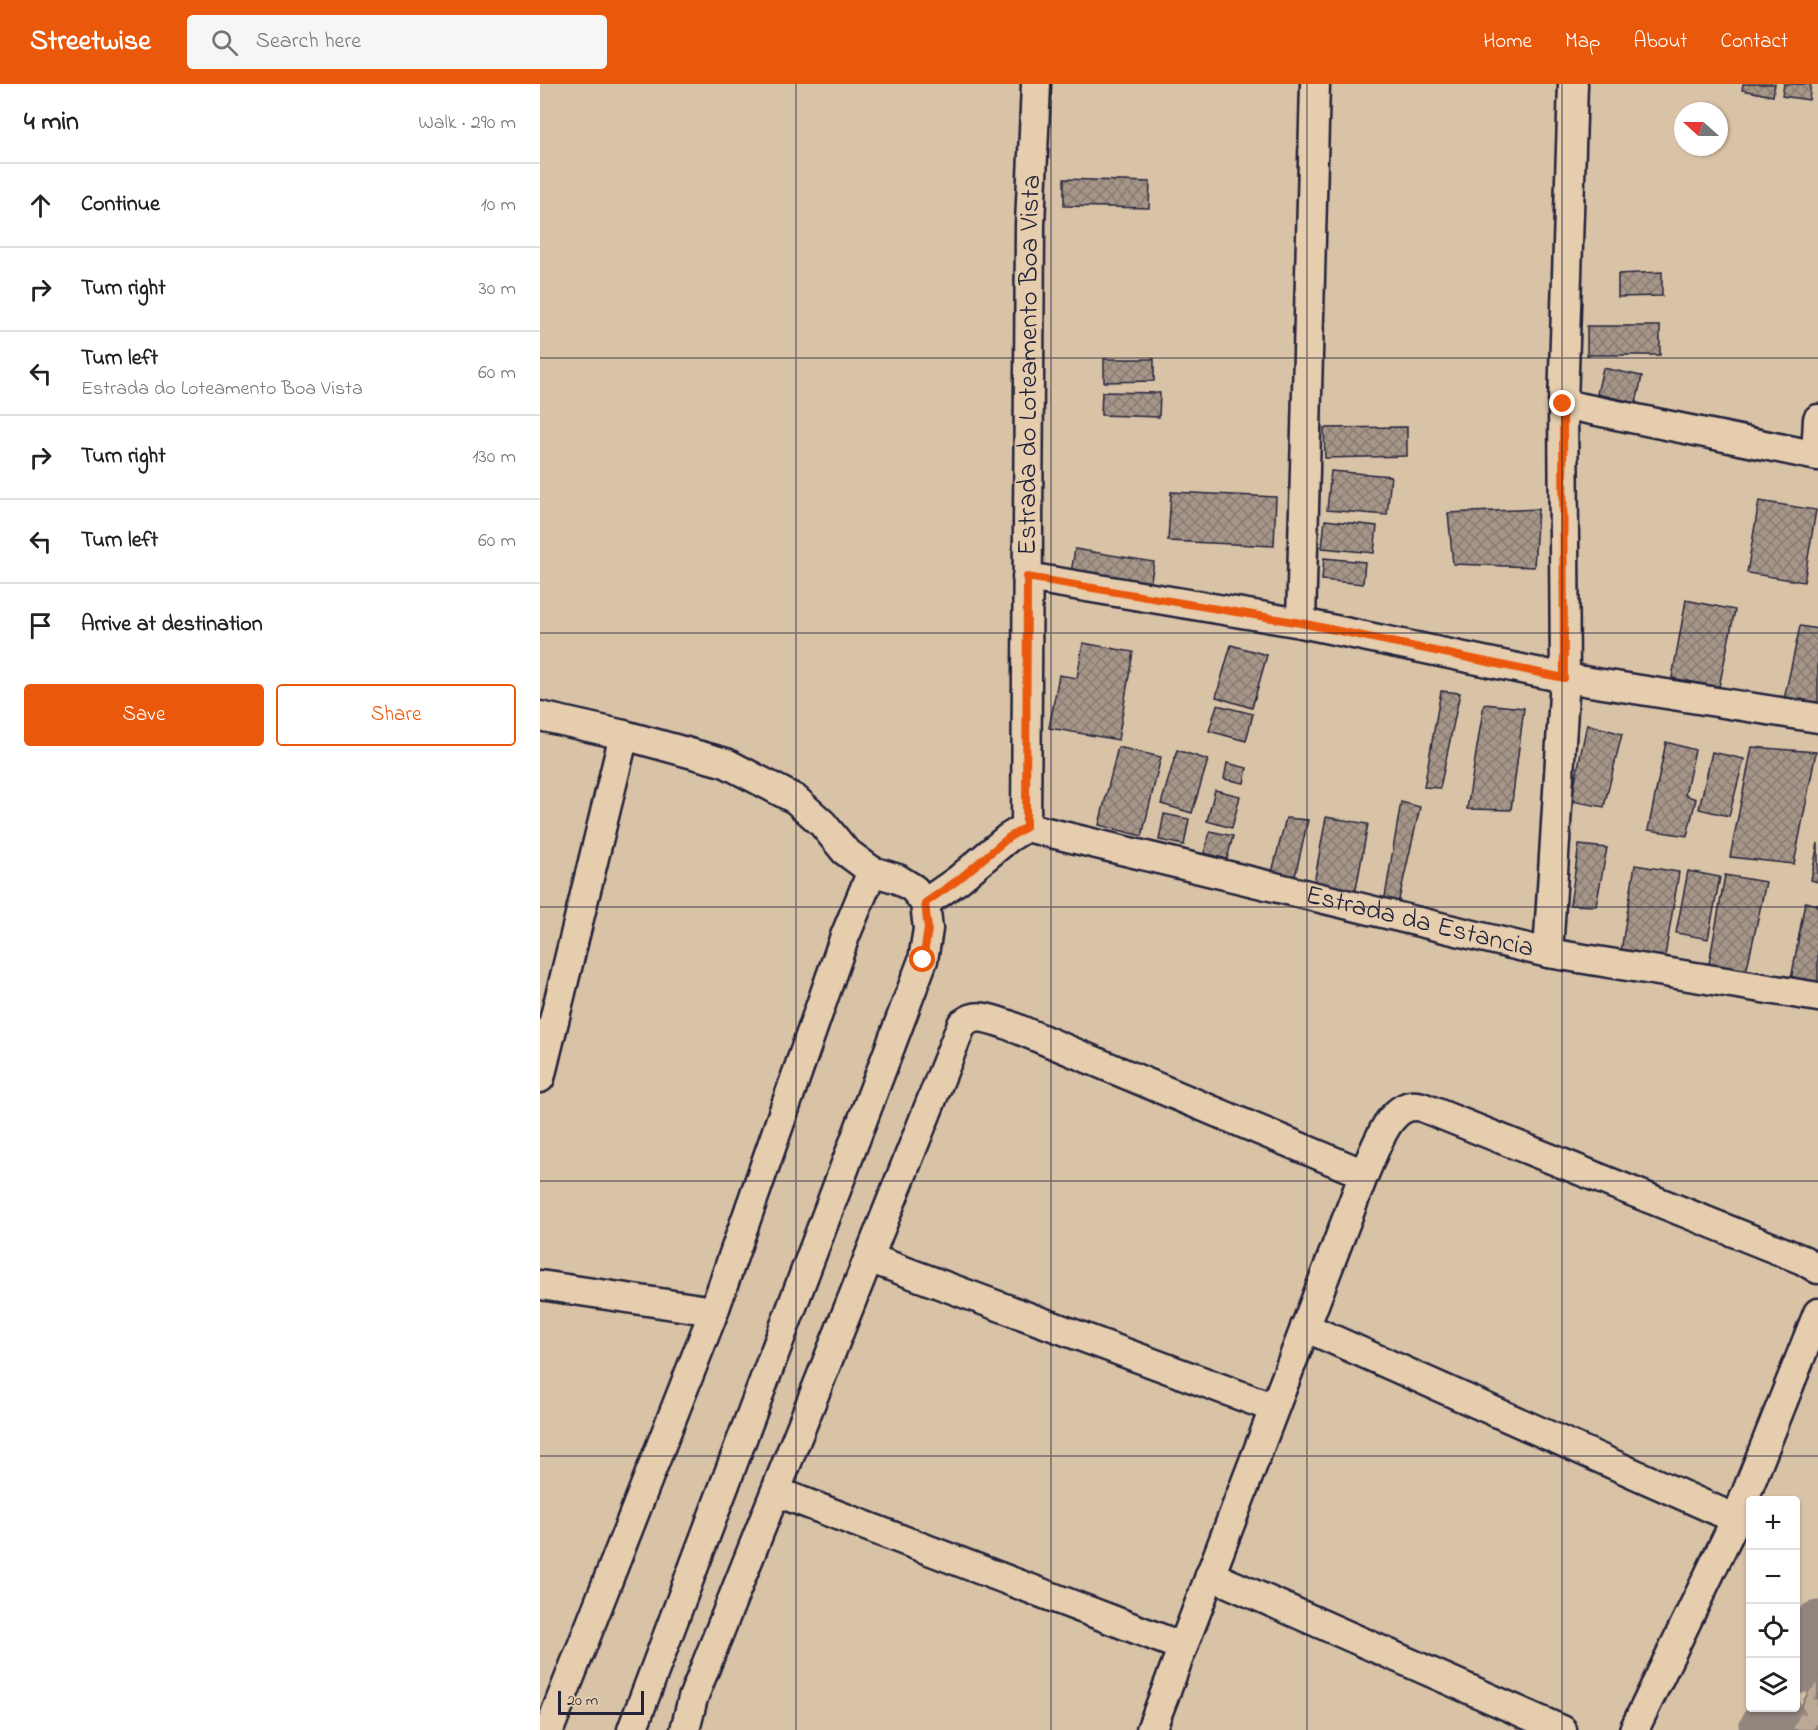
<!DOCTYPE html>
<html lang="en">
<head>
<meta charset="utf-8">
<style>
	:root { --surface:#fff; --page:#f6f6f6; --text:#222; --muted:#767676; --line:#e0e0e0; --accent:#ea580c }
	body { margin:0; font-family:"Indie Flower",sans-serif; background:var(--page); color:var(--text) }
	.controls { position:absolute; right:18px; bottom:18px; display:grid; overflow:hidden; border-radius:6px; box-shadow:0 2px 4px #0004 }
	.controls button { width:54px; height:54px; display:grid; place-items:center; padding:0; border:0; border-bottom:2px solid var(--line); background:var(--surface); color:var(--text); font:30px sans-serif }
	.compass { position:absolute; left:1134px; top:18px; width:54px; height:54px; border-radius:50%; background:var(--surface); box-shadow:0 2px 4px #0004; rotate:291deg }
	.scale { position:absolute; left:18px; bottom:15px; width:86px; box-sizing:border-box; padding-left:6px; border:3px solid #22223b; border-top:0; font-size:16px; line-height:21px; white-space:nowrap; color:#22223b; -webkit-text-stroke:4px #e5cdae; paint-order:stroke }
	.stop { position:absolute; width:18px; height:18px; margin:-14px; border:4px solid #ea580c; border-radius:50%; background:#fff }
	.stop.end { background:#ea580c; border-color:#fff; box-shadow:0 2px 6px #0008 }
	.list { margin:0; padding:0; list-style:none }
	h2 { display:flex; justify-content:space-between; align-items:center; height:78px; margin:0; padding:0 24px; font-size:26px }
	h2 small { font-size:20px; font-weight:400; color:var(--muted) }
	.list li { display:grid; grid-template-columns:39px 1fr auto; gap:18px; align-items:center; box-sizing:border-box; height:84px; padding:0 24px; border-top:2px solid var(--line) }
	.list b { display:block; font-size:22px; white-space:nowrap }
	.list p { margin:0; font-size:20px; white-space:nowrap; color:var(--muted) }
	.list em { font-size:20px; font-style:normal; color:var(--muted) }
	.actions { display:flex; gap:12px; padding:18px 24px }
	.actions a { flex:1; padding:14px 0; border:2px solid var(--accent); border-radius:6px; text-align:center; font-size:21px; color:var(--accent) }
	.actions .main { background:var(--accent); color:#fff }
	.icon { flex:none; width:33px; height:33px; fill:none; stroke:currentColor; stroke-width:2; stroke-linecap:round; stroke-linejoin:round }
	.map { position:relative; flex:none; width:1278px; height:1646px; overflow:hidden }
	header { display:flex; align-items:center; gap:36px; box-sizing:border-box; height:84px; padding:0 30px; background:var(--accent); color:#fff }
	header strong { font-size:28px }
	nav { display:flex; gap:33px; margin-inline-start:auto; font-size:21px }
	.search { width:420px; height:54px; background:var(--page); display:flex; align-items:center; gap:15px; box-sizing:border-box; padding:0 21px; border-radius:6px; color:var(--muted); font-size:22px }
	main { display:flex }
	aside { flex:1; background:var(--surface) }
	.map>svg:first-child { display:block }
	.forest { fill:url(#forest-firs); stroke:#6e6568; stroke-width:1.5 }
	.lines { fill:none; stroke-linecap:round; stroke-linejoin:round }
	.river { stroke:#92857e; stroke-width:51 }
	.building { fill:url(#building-cross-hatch); stroke:#22223b; stroke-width:1.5 }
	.minor-casing { stroke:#22223b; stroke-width:33 }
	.minor { stroke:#e5cdae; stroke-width:28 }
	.route { stroke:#ea580c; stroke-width:8 }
	.grid { fill:none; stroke:#22223b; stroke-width:1.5; stroke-opacity:0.55 }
	.labels { text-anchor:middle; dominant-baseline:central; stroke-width:6; stroke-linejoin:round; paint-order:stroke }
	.street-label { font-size:27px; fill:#22223b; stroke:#e5cdae }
</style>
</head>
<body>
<header>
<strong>Streetwise</strong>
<div class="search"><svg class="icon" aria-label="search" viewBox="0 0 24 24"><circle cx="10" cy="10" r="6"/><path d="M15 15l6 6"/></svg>Search here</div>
<nav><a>Home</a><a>Map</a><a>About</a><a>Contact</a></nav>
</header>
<main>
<aside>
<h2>4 min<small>Walk · 290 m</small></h2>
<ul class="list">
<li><svg class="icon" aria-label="ahead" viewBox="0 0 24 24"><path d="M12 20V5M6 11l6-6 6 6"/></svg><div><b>Continue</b></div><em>10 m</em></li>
<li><svg class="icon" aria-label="right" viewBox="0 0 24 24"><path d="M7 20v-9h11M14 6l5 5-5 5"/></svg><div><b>Turn right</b></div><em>30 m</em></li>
<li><svg class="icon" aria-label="left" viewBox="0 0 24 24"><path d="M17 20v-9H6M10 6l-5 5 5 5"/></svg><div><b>Turn left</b><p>Estrada do Loteamento Boa Vista</p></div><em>60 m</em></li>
<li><svg class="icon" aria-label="right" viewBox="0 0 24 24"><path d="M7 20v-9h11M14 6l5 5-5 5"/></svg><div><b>Turn right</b></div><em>130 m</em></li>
<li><svg class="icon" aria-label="left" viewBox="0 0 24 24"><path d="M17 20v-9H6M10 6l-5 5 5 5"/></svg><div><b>Turn left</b></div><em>60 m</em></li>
<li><svg class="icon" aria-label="arrive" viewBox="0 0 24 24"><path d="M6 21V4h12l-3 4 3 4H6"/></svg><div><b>Arrive at destination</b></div></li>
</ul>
<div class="actions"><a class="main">Save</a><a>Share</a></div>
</aside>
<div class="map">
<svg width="1278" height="1646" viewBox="0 0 1278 1646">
	<defs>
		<pattern id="forest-firs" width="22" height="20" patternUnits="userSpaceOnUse" patternTransform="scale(1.5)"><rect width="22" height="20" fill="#bba895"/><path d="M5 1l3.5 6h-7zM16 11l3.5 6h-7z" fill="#98887b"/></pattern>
		<pattern id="building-cross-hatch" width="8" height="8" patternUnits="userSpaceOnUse" patternTransform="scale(1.5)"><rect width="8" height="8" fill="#a69689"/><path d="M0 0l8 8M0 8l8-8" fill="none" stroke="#877a71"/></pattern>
	</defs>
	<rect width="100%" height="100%" fill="#d9c3a7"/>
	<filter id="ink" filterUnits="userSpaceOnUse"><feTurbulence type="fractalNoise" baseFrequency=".0167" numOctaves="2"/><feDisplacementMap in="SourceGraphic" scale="12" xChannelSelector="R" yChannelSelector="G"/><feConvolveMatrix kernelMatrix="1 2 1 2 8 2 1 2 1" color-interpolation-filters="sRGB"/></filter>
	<g filter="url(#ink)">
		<path class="forest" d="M1278,1589V1646H1249Z"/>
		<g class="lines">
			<g class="river">
				<path d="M1256,1585L1278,1542"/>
				<path d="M1224,1646L1235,1624"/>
			</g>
		</g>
		<g class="building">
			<path d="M1203,0H1235L1233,12L1202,6Z"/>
			<path d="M1244,0H1271L1269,16L1242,12Z"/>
			<path d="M524,95L610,98L609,124L524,122Z"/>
			<path d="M1122,188V212L1078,213V190Z"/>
			<rect x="1047" y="242" width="73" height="29"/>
			<path d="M564,275H614V297L564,298Z"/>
			<path d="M1063,284L1102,292L1096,319L1057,310Z"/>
			<path d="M562,308L620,309L619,333L561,331Z"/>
			<path d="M867,343V372L785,374L784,344Z"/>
			<path d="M791,387L851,392L847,431L787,426Z"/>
			<path d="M631,408L736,413L734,462L628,457Z"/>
			<path d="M1219,417L1276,426L1264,498L1207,489Z"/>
			<path d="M998,425L994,483L913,480L908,429Z"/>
			<path d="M785,436L837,442L834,469L782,464Z"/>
			<path d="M535,465L614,478L610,502L531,489Z"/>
			<path d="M784,474L825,478L823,500L782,496Z"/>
			<path d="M1146,516L1195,526L1179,603L1132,594Z"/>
			<path d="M1260,542L1278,545V625L1243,620Z"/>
			<path d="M543,559L593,568L578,656L509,644L519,591L537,594Z"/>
			<path d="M691,561L727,571L712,624L676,613Z"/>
			<path d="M901,607L920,609L900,704L884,703Z"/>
			<path d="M944,620L984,624L971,726L927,725Z"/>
			<path d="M677,621L713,630L706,657L669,647Z"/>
			<path d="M1047,640L1082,650L1064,723L1031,717Z"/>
			<path d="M1126,658L1155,666L1145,711L1156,715L1147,752L1108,746Z"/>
			<path d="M578,663L621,673L602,752L559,741Z"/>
			<path d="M1212,663L1276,668L1254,780L1190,773Z"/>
			<path d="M637,666L668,676L652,729L621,720Z"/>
			<path d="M1172,668L1204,675L1189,732L1159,725Z"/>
			<path d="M687,679L707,684L704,699L684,695Z"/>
			<path d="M675,706L700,712L692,744L667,737Z"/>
			<path d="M861,718L880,723L857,824L844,819Z"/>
			<path d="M624,730L649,735L644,761L619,756Z"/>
			<path d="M786,733L828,740L814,816L773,805Z"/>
			<path d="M746,734L768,736L753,801L730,796Z"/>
			<path d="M670,747L693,752L687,775L664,769Z"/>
			<path d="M1278,759V798L1271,796Z"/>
			<path d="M1039,761L1067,764L1056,822L1030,821Z"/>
			<path d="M1095,781L1139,788L1124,878L1081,867Z"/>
			<path d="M1148,787L1180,793L1168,855L1136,849Z"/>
			<path d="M1185,791L1226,798L1205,893L1168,885Z"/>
			<path d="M1265,818L1278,821V901L1251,896Z"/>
		</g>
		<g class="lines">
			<g class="minor-casing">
				<g id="minor">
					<path d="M1023,320L1278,372"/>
					<path d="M1276,371L1278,335"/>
					<path d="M487,493L761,539L1025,594L1278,634"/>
					<path d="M761,539L775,0"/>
					<path d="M0,632L84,651L186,679L255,715L282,739L305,767L332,787L358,795L374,805L385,819L388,845L383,876L92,1646"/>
					<path id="s1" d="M486,743L1008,869L1278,913"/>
					<path id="s2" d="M486,743L490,141L496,0"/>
					<path d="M385,819L418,796L468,754L486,743"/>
					<path d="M1008,869L1025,594L1023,320L1033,0"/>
					<path d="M0,994L84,651"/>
					<path d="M329,1174L734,1324"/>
					<path d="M0,1201L174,1227"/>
					<path d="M765,1243L1196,1435"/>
					<path d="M237,1408L643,1563"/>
					<path d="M670,1491L1022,1646"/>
					<path d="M9,1646L174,1227L305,852L332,787"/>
					<path d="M145,1646L153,1614L422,940C438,928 449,935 466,940L824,1090"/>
					<path d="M611,1646L824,1090C835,1067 850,1013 882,1023L1263,1176L1278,1185"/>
					<path d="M1094,1646L1196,1435L1278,1229"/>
				</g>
			</g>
			<use href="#minor" class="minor"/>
		</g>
	</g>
	<g class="lines" filter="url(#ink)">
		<path class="route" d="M383,876L388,845L385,819L418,796L468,754L486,743L487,493L761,539L1024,594L1023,320"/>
	</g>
	<path class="grid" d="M256,0V1646M511,0V1646M767,0V1646M1022,0V1646M0,274H1278M0,549H1278M0,823H1278M0,1097H1278M0,1372H1278"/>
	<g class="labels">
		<g class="street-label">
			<text stroke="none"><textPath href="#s2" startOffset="462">Estrada do Loteamento Boa Vista</textPath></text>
			<text stroke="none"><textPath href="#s1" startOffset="405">Estrada da Estancia</textPath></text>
		</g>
	</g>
</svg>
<div class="controls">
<button>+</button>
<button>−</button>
<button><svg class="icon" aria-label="locate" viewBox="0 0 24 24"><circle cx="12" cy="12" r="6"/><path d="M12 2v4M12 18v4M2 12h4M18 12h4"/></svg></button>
<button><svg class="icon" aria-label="layers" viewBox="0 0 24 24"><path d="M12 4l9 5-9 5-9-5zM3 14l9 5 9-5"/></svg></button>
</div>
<svg class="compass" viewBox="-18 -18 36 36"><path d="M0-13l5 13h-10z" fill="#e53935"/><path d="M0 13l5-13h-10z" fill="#767676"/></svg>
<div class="scale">20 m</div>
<div class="stop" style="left:383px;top:876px"></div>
<div class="stop end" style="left:1023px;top:320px"></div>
</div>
</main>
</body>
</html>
